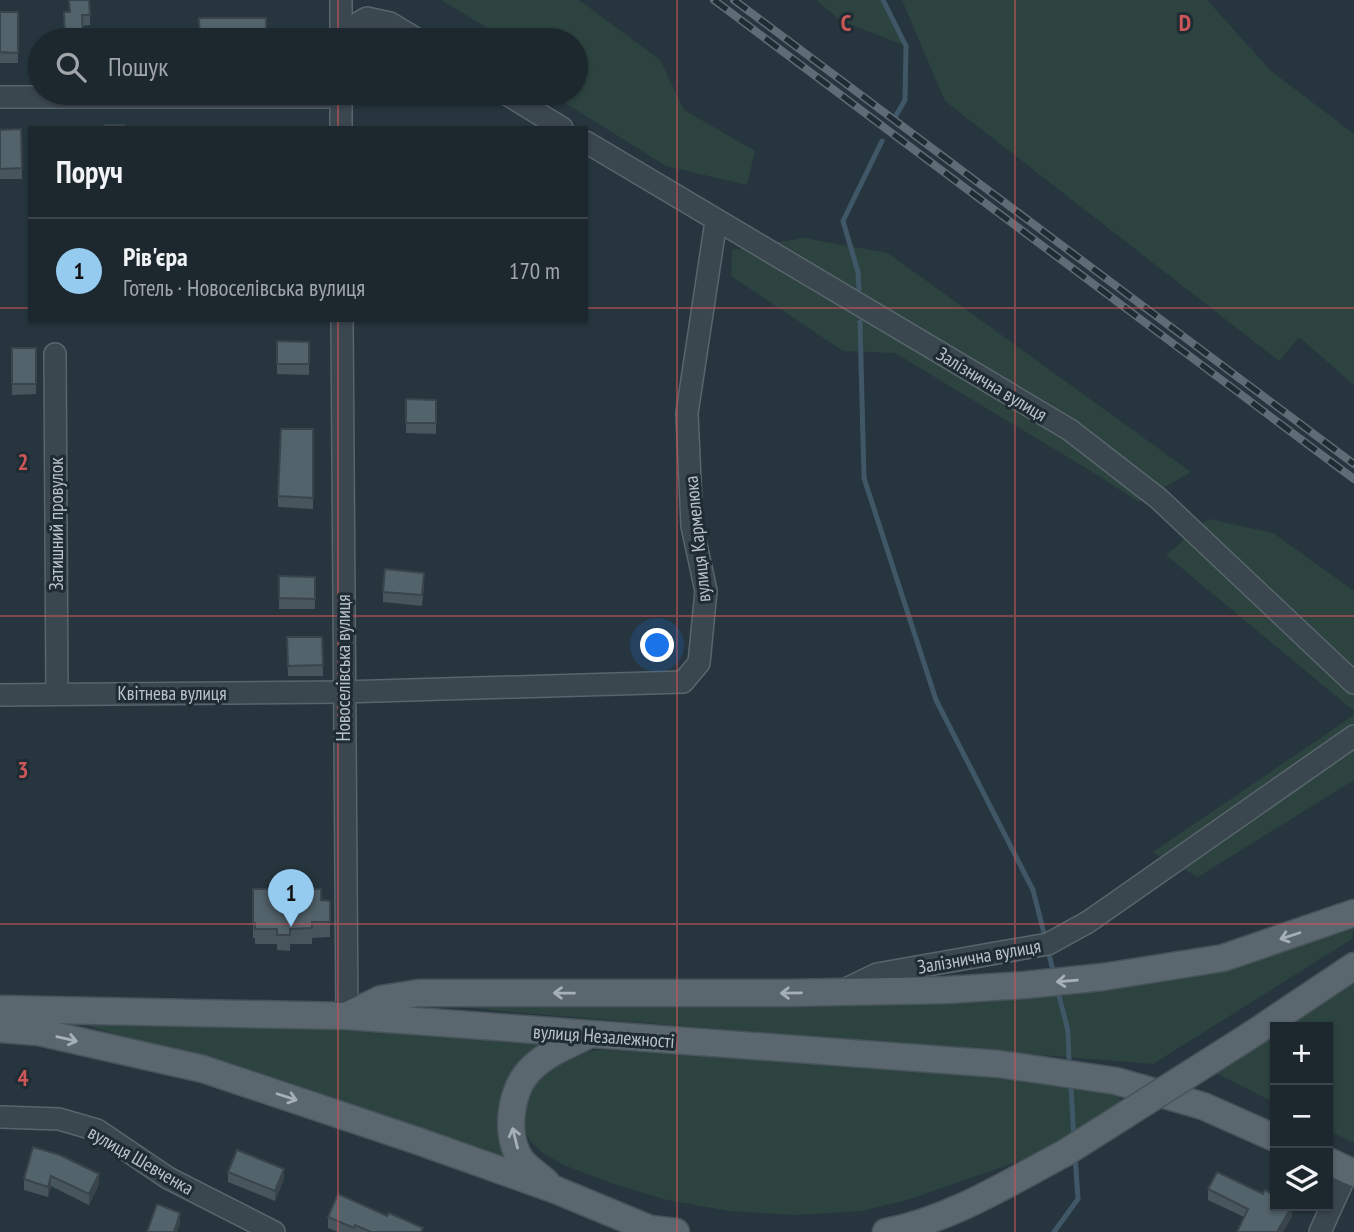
<!DOCTYPE html>
<html lang="uk">
<head>
<meta charset="utf-8">
<style>
	:root { --surface:#1d282e; --page:#253036; --text:#f1f3f6; --muted:#a0a6aa; --line:#3b444a; --accent:#96cbf0 }
	body { margin:0; font-family:"PT Sans Narrow",sans-serif; background:var(--page); color:var(--text) }
	.controls { position:absolute; right:21px; bottom:21px; display:grid; overflow:hidden; border-radius:0px; box-shadow:0 2px 5px #0004 }
	.controls button { width:63px; height:63px; display:grid; place-items:center; padding:0; border:0; border-bottom:2px solid var(--line); background:var(--surface); color:var(--text); font:35px sans-serif }
	.you { position:absolute; left:658px; top:646px; width:24px; height:24px; margin:-18px; border:5px solid #fff; border-radius:50%; background:#1a73e8; box-shadow:0 0 0 10px #1a73e833 }
	.badge { display:grid; place-items:center; width:46px; height:46px; border-radius:50%; background:var(--accent); color:#111; font-size:23px; font-weight:700 }
	.pin { position:absolute; translate:-50% -58px; filter:drop-shadow(0 2px 4px #0008) }
	.pin::after { content:''; position:absolute; top:37px; width:24px; height:21px; background:inherit; clip-path:polygon(0 0,100% 0,50% 100%) }
	.list { margin:0; padding:0; list-style:none }
	h2 { display:flex; justify-content:space-between; align-items:center; height:91px; margin:0; padding:0 28px; font-size:30px }
	h2 small { font-size:23px; font-weight:400; color:var(--muted) }
	.list li { display:grid; grid-template-columns:46px 1fr auto; gap:21px; align-items:center; box-sizing:border-box; height:105px; padding:0 28px; border-top:2px solid var(--line) }
	.list b { display:block; font-size:26px; white-space:nowrap }
	.list p { margin:0; font-size:23px; white-space:nowrap; color:var(--muted) }
	.list em { font-size:23px; font-style:normal; color:var(--muted) }
	.icon { flex:none; width:38px; height:38px; fill:none; stroke:currentColor; stroke-width:2; stroke-linecap:round; stroke-linejoin:round }
	.map { position:relative; flex:none; width:1354px; height:1232px; overflow:hidden }
	.search { position:absolute; background:var(--surface); box-shadow:0 2px 5px #0004; left:28px; top:28px; width:560px; height:77px; display:flex; align-items:center; gap:18px; box-sizing:border-box; padding:0 24px; border-radius:38px; color:var(--muted); font-size:26px }
	.panel { position:absolute; background:var(--surface); box-shadow:0 2px 5px #0004; left:28px; top:126px; width:560px; height:196px; border-radius:0px }
	.map>svg:first-child { display:block }
	.green { fill:#2c433f }
	.lines { fill:none; stroke-linecap:round; stroke-linejoin:round }
	.stream { stroke:#3f5766; stroke-width:5 }
	.minor-casing { stroke:#59656c; stroke-width:24 }
	.major-casing { stroke:#48535b; stroke-width:29 }
	.minor { stroke:#3b474f; stroke-width:21 }
	.major { stroke:#5a676e; stroke-width:26 }
	.rail-casing { stroke:#5e6c75; stroke-width:8 }
	.rail { stroke:#202c34; stroke-width:5; stroke-dasharray:16; stroke-linecap:butt }
	.major-bridge-casing { stroke:#48535b; stroke-width:29; stroke-linecap:butt }
	.major-bridge { stroke:#5a676e; stroke-width:26 }
	.wall { fill:#47555c }
	.shaded-wall { fill:#3a454b }
	.building { fill:#53636b; stroke:#3a454b; stroke-width:2 }
	.oneway { stroke:#a5b0b7 }
	.grid { fill:none; stroke:#cd5658; stroke-width:2; stroke-opacity:0.55 }
	.labels { text-anchor:middle; dominant-baseline:central; stroke-width:6; stroke-linejoin:round; paint-order:stroke }
	.street-label { font-size:19px; fill:#b8c2c9; stroke:#202c34 }
	.grid-label { font-size:23px; text-anchor:middle; font-weight:bold; fill:#cd5658; stroke:#202c34; stroke-width:6; stroke-linejoin:round; paint-order:stroke }
</style>
</head>
<body>
<div class="map">
<svg width="1354" height="1232" viewBox="0 0 1354 1232">
	<rect width="100%" height="100%" fill="#27363e"/>
	<g class="green">
		<path d="M441,0H579L660,60L684,110L755,151L747,185L666,166L559,99L557,93H576V40H508Z"/>
		<path d="M816,0H883L906,46L841,21Z"/>
		<path d="M902,0H1207L1271,71L1354,134V385L1299,337L1279,361L945,101Z"/>
		<path d="M804,238L888,253L1191,472L1139,502L1099,476L895,353L843,351L731,276L732,250Z"/>
		<path d="M1209,519L1273,533L1354,591V711L1166,555Z"/>
		<path d="M1354,715V780L1198,877L1153,852Z"/>
		<path d="M1354,926L1352,939L1153,1064L510,1012L401,1000L991,998Z"/>
		<path d="M1354,978V1143L1328,1130V1027H1275V1103L1208,1069Z"/>
		<path d="M60,1017L338,1026L557,1046L530,1056L513,1160Z"/>
		<path d="M601,1050L895,1066L1105,1090L1127,1103L1057,1148L907,1200L862,1211L795,1215L729,1211L667,1200L611,1183L566,1166L544,1154L530,1141L520,1120L533,1080L569,1054Z"/>
	</g>
	<g class="lines">
		<g class="stream">
			<path d="M883,0L906,46L905,100L894,119"/>
			<path d="M859,289L858,272L843,221L882,141"/>
			<path d="M860,322L864,478L936,700L1033,890L1046,941"/>
			<path d="M1048,950L1053,971"/>
			<path d="M1058,992L1068,1031L1069,1059"/>
			<path d="M1071,1089L1074,1139"/>
			<path d="M1054,1232L1078,1199L1075,1155"/>
		</g>
		<g class="minor-casing">
			<g id="minor">
				<path d="M341,0V40"/>
				<path d="M341,33L367,18L390,23L418,40"/>
				<path d="M341,93V128"/>
				<path d="M505,93L562,128"/>
				<path d="M0,97H341"/>
				<path d="M586,142L1070,430L1159,499L1354,683"/>
				<path d="M342,320L347,1016"/>
				<path d="M55,354L57,694"/>
				<path d="M0,695L343,692L683,682L699,663L706,591L692,526L687,413L716,221"/>
				<path d="M844,990L877,974L1048,944L1088,922L1354,736"/>
				<path d="M0,1117L59,1119L97,1130L168,1178L274,1232"/>
				<path d="M1320,1232L1348,1170"/>
			</g>
		</g>
		<g class="major-casing">
			<g id="major">
				<path d="M0,1009L347,1016L999,1064L1116,1081L1203,1106L1275,1138"/>
				<path d="M348,1015L381,999L419,993H786L946,990L1025,985L1103,977L1223,958L1354,913"/>
				<path d="M0,1029L39,1032L203,1069L418,1141L556,1190L650,1229L676,1232"/>
				<path d="M1251,1035L1354,966"/>
				<path d="M1328,1161L1354,1173"/>
				<path d="M546,1182C539,1175 527,1168 521,1160C504,1135 510,1088 532,1068C547,1053 570,1044 589,1035"/>
				<path d="M886,1232C950,1220 1008,1183 1065,1153"/>
			</g>
		</g>
		<use href="#minor" class="minor"/>
		<use href="#major" class="major"/>
		<g class="rail-casing">
			<g id="rail">
				<path d="M714,0L1354,479"/>
				<path d="M734,0L1354,464"/>
			</g>
		</g>
		<use href="#rail" class="rail"/>
		<g class="major-bridge-casing">
			<path id="major-bridge" d="M1065,1153L1251,1035"/>
		</g>
		<use href="#major-bridge" class="major-bridge"/>
	</g>
	<g class="wall">
		<rect x="0" y="12" width="18" height="51"/>
		<path d="M64,12L90,15V25L83,26Z"/>
		<path d="M199,18L266,40H199Z"/>
		<path d="M21,129L22,179H0V130Z"/>
		<path d="M277,341L309,342V375L277,374Z"/>
		<path d="M12,348H36V394L12,395Z"/>
		<path d="M406,399L436,400V434L406,433Z"/>
		<path d="M313,429V509L278,507V496Z"/>
		<path d="M279,576L315,577V609H279Z"/>
		<path d="M424,584L422,606L383,602V592Z"/>
		<path d="M287,637H322L323,676H288Z"/>
		<path d="M253,889L321,900L330,922V937L312,938V944H290V951L277,950V944H255V938H253Z"/>
		<path d="M33,1147L99,1184L89,1205L51,1186L48,1197L24,1190V1179Z"/>
		<path d="M228,1172L284,1179L275,1201L228,1182Z"/>
		<path d="M1208,1189L1292,1216L1283,1232H1237L1244,1217L1208,1200Z"/>
		<path d="M328,1217L423,1232H338L328,1228Z"/>
	</g>
	<g class="shaded-wall">
		<path d="M284,1169V1179L275,1201V1191Z"/>
		<path d="M99,1174V1184L89,1205V1194Z"/>
		<path d="M51,1176V1186L48,1197V1187Z"/>
		<path d="M1292,1206V1216L1283,1232H1277Z"/>
		<path d="M180,1213V1224L177,1232H174Z"/>
	</g>
	<g class="building">
		<path d="M69,0H89L90,15H82L83,40H65L64,12H70Z"/>
		<path d="M0,12H18V53L0,52Z"/>
		<path d="M199,18H266V40H243V38L200,40Z"/>
		<rect x="105" y="125" width="19" height="3"/>
		<path d="M21,129L22,168L0,169V130Z"/>
		<path d="M277,341L309,342V364H277Z"/>
		<rect x="12" y="348" width="24" height="36"/>
		<path d="M406,399L436,400V423H406Z"/>
		<path d="M281,429H313V498L278,496Z"/>
		<path d="M385,569L424,573L422,595L383,592Z"/>
		<path d="M279,576L315,577V599L279,598Z"/>
		<path d="M287,637H322L323,665L288,666Z"/>
		<path d="M253,889H321V900L330,901V922H312V928L290,929V935H277V929H255V923H253Z"/>
		<path d="M33,1147L60,1155L99,1174L89,1194L51,1176L48,1187L24,1179Z"/>
		<path d="M237,1150L284,1169L275,1191L228,1172Z"/>
		<path d="M1217,1172L1263,1194L1265,1190L1275,1196V1206H1292L1277,1232H1237L1248,1209L1208,1189Z"/>
		<path d="M338,1194L387,1216L389,1213L423,1228L421,1232H371L355,1225L354,1228L328,1217Z"/>
		<path d="M157,1204L180,1213L174,1232H147Z"/>
	</g>
	<defs><path id="oneway-shaft" d="M-6 0H5M1.5-3L5.5 0L1.5 3" fill="none" stroke-width="1.6" stroke-linecap="round" stroke-linejoin="round" transform="scale(1.75)"/></defs>
	<g class="oneway">
		<use href="#oneway-shaft" transform="translate(1290 936) rotate(162)"/>
		<use href="#oneway-shaft" transform="translate(1067 981) rotate(175)"/>
		<use href="#oneway-shaft" transform="translate(564 993) rotate(-179)"/>
		<use href="#oneway-shaft" transform="translate(791 993) rotate(179)"/>
		<use href="#oneway-shaft" transform="translate(67 1039) rotate(13)"/>
		<use href="#oneway-shaft" transform="translate(287 1097) rotate(18)"/>
		<use href="#oneway-shaft" transform="translate(515 1138) rotate(-104)"/>
	</g>
	<path class="grid" d="M338,0V40M677,0V1232M1015,0V1232M338,93V128M0,308H30M586,308H1354M338,320V1232M0,616H1354M0,924H1354"/>
	<g class="labels">
		<g class="street-label">
			<text transform="translate(992 384) rotate(31)">Залізнична вулиця</text>
			<text transform="translate(56 524) rotate(-90)">Затишний провулок</text>
			<text transform="translate(697 539) rotate(-96)">вулиця Кармелюка</text>
			<text transform="translate(343 668) rotate(-90)">Новоселівська вулиця</text>
			<text x="172" y="693">Квітнева вулиця</text>
			<text transform="translate(979 956) rotate(-10)">Залізнична вулиця</text>
			<text transform="translate(604 1036) rotate(4)">вулиця Незалежності</text>
			<text transform="translate(141 1160) rotate(30)">вулиця Шевченка</text>
		</g>
	</g>
	<g class="grid-label">
		<text x="846" y="31">C</text>
		<text x="1185" y="31">D</text>
		<text x="23" y="470">2</text>
		<text x="23" y="778">3</text>
		<text x="23" y="1086">4</text>
	</g>
</svg>
<div class="controls">
<button>+</button>
<button>−</button>
<button><svg class="icon" aria-label="layers" viewBox="0 0 24 24"><path d="M12 4l9 5-9 5-9-5zM3 14l9 5 9-5"/></svg></button>
</div>
<div class="you"></div>
<div class="pin badge" style="left:291px;top:927px">1</div>
<div class="search"><svg class="icon" aria-label="search" viewBox="0 0 24 24"><circle cx="10" cy="10" r="6"/><path d="M15 15l6 6"/></svg>Пошук</div>
<section class="panel">
<h2>Поруч<small></small></h2>
<ul class="list">
<li><span class="badge">1</span><div><b>Рів'єра</b><p>Готель · Новоселівська вулиця</p></div><em>170 m</em></li>
</ul>
</section>
</div>
</body>
</html>
